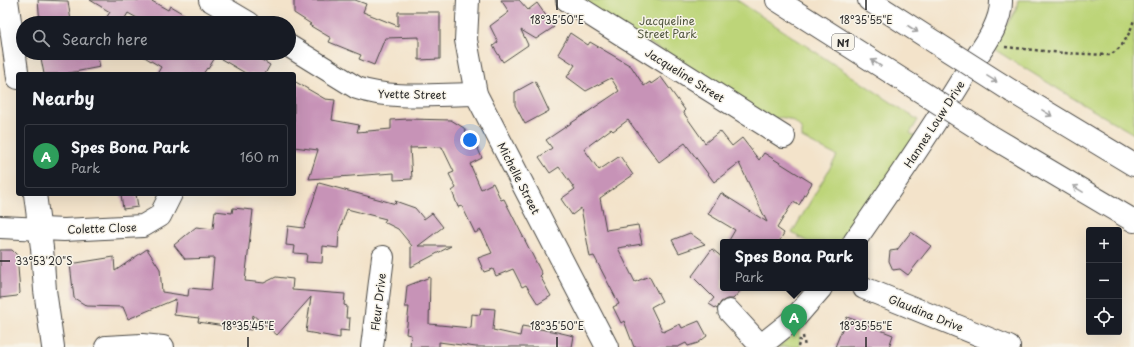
<!DOCTYPE html>
<html lang="en">
<head>
<meta charset="utf-8">
<style>
	:root { --surface:#171b24; --page:#20242c; --text:#f1f3f6; --muted:#9ea1a6; --line:#363941; --accent:#ea580c }
	body { margin:0; font-family:"Playpen Sans",sans-serif; background:var(--page); color:var(--text) }
	.controls { position:absolute; right:12px; bottom:12px; display:grid; overflow:hidden; border-radius:4px; box-shadow:0 4px 16px #0002 }
	.controls button { width:36px; height:36px; display:grid; place-items:center; padding:0; border:0; border-bottom:1px solid var(--line); background:var(--surface); color:var(--text); font:20px sans-serif }
	.you { position:absolute; left:470px; top:140px; width:14px; height:14px; margin:-10px; border:3px solid #fff; border-radius:50%; background:#1a73e8; box-shadow:0 0 0 6px #1a73e833 }
	.badge { display:grid; place-items:center; width:26px; height:26px; border-radius:50%; background:var(--accent); color:#fff; font-size:13px; font-weight:700 }
	.pin { position:absolute; translate:-50% -33px; filter:drop-shadow(0 1px 2px #0008) }
	.pin::after { content:''; position:absolute; top:21px; width:14px; height:12px; background:inherit; clip-path:polygon(0 0,100% 0,50% 100%) }
	.popup { position:absolute; left:720px; top:239px; width:148px; height:52px; box-sizing:border-box; display:grid; place-content:center; border-radius:4px; background:var(--surface); filter:drop-shadow(0 1px 3px #0005); font-size:13px; white-space:nowrap; color:var(--muted) }
	.popup b { font-size:15px; color:var(--text) }
	.popup::after { content:''; position:absolute; left:50%; top:100%; margin-left:-8px; border:8px solid transparent; border-top-color:var(--surface) }
	.list { margin:0; padding:0; list-style:none }
	h2 { display:flex; justify-content:space-between; align-items:center; height:52px; margin:0; padding:0 16px; font-size:17px }
	h2 small { font-size:13px; font-weight:400; color:var(--muted) }
	.list li { display:grid; grid-template-columns:26px 1fr auto; gap:12px; align-items:center; box-sizing:border-box; height:64px; margin:0 8px 8px; padding:0 8px; border:1px solid var(--line); border-radius:4px }
	.list b { display:block; font-size:15px; white-space:nowrap }
	.list p { margin:0; font-size:13px; white-space:nowrap; color:var(--muted) }
	.list em { font-size:13px; font-style:normal; color:var(--muted) }
	.icon { flex:none; width:22px; height:22px; fill:none; stroke:currentColor; stroke-width:2; stroke-linecap:round; stroke-linejoin:round }
	.map { position:relative; flex:none; width:1134px; height:347px; overflow:hidden }
	.search { position:absolute; background:var(--surface); box-shadow:0 4px 16px #0002; left:16px; top:16px; width:280px; height:44px; display:flex; align-items:center; gap:10px; box-sizing:border-box; padding:0 14px; border-radius:22px; color:var(--muted); font-size:15px }
	.panel { position:absolute; background:var(--surface); box-shadow:0 4px 16px #0002; left:16px; top:72px; width:280px; height:124px; border-radius:4px }
	.map>svg:first-child { display:block }
	.green { fill:#bdd579; stroke:#748052 }
	.building { fill:#c793b7 }
	.lines { fill:none; stroke-linecap:round; stroke-linejoin:round }
	.minor-casing { stroke:#494743; stroke-width:24 }
	.highway-casing { stroke:#494743; stroke-width:24 }
	.path { stroke:#494743; stroke-width:2.5; stroke-dasharray:3 3; stroke-linecap:butt }
	.minor { stroke:#fff; stroke-width:22 }
	.highway { stroke:#fff; stroke-width:22 }
	.highway-bridge-casing { stroke:#494743; stroke-width:24; stroke-linecap:butt }
	.highway-bridge { stroke:#fff; stroke-width:22 }
	.oneway { stroke:#a0a0a0 }
	.ticks { fill:none; stroke:#2b2b2b; stroke-width:1.5 }
	.labels { text-anchor:middle; dominant-baseline:central; stroke-width:3; stroke-linejoin:round; paint-order:stroke }
	.shield { fill:#f7f3e8; stroke:#686764; stroke-width:1 }
	.shield-label { font-size:10px; font-weight:bold; fill:#2b2b2b }
	.park-label { font-size:11px; fill:#50563e; stroke:#f7f3e8 }
	.street-label { font-size:11px; fill:#2b2b2b; stroke:#f7f3e8 }
	.ticks-label { font-size:10px; text-anchor:middle; fill:#2b2b2b; stroke:#f7f3e8; stroke-width:3; stroke-linejoin:round; paint-order:stroke }
</style>
</head>
<body>
<div class="map">
<svg width="1134" height="347" viewBox="0 0 1134 347">
	<rect width="100%" height="100%" fill="#f7f3e8"/>
	<filter id="ink" filterUnits="userSpaceOnUse"><feTurbulence type="fractalNoise" baseFrequency=".025" numOctaves="2"/><feDisplacementMap in="SourceGraphic" scale="8" xChannelSelector="R" yChannelSelector="G"/><feConvolveMatrix kernelMatrix="1 2 1 2 8 2 1 2 1" color-interpolation-filters="sRGB"/></filter>
	<filter id="wash" filterUnits="userSpaceOnUse"><feTurbulence type="fractalNoise" baseFrequency=".012" numOctaves="4" result="noise"/><feDisplacementMap in="SourceGraphic" scale="16" xChannelSelector="R" yChannelSelector="G"/><feGaussianBlur stdDeviation="0.9" result="paint"/><feColorMatrix in="noise" values="0 0 0 0 0 0 0 0 0 0 0 0 0 0 0 0 0 1.4 0 .05"/><feComposite in="paint" operator="in"/></filter>
	<g filter="url(#wash)">
		<rect width="100%" height="100%" fill="#f3e3ca"/>
		<g class="green">
			<path d="M579,0H737L918,120L910,133L916,137L845,242H808L792,233L837,156L802,138V129C793,120 786,115 773,119Z"/>
			<path d="M1018,0H1134V134L1084,105L992,48L1016,10Z"/>
			<path d="M800,329V347H777L779,346Z"/>
		</g>
		<g id="blocks">
			<g class="building">
				<path d="M38,0L68,1L71,21L40,23Z"/>
				<path d="M90,0H150L168,10L170,6L199,23H146L128,13L122,23H103L110,12Z"/>
				<path d="M294,0H355L366,4L363,12L398,26V12H440V59L419,60V37L385,38L374,65L359,59L361,55L329,42L331,38L309,25L311,24L294,13Z"/>
				<path d="M501,0H519L528,10L537,3L554,27L536,39L521,30L528,45L503,62L493,46L498,42L490,26L509,12Z"/>
				<path d="M570,33L588,45L590,42L631,66L644,86L650,82L651,84L661,77L685,110L683,112L705,143L720,131L732,146L742,138L759,160L764,153L812,183L799,205L793,202L777,228L784,233L779,242H728L735,230L708,214L721,193L767,222L739,163L714,182L685,143L659,162L628,120L613,131L611,129L584,149L599,170L620,156L633,175L600,198L606,230L638,225L642,244L618,248L635,282L649,276L662,301L651,307L663,332L680,324L682,328L699,321L707,336L698,343L688,346L686,343L678,347H634L624,321L621,323L613,307L619,304L594,256L590,257L581,208L572,215L561,199L575,189L559,167L550,173L539,157L552,148L546,140L619,91L611,78L586,91L567,77L575,65L558,54Z"/>
				<path d="M40,53H97L100,67L64,74H44Z"/>
				<path d="M138,53H250L270,65L265,74H247L216,56L208,69L207,68L203,74H157L161,67Z"/>
				<path d="M294,81L325,99L335,100L332,120L359,125L357,132L391,129V120L408,119L451,120L464,128L471,144L475,142L482,158L470,164L481,189L493,183L501,200L504,199L542,274L540,276L551,296L538,304L526,285L522,287L513,269L496,276L493,269L484,272L478,258L492,253L481,230L475,233L462,206L458,207L452,191L456,188L449,174L454,172L442,147L410,148L412,179L394,180V173L309,179L318,150L294,147Z"/>
				<path d="M535,81L549,111L525,124L515,105V92Z"/>
				<path d="M319,183L396,204L395,201L415,208L424,219L432,213L443,227L418,246H451L411,267V246H412L398,229L384,222L386,219L347,209L339,232L338,248L323,246L322,263L306,262L307,254L294,253L295,246L286,245L288,226L304,228Z"/>
				<path d="M121,194H136L138,207L123,209Z"/>
				<path d="M233,208L253,210L245,281L264,283L276,277L293,279L292,290L345,294L344,305L347,306L346,318H350L349,331L340,330V338L306,332L311,297L277,335L253,315L251,330L198,322L199,318L174,315L176,299L128,319L123,307L87,306L74,298L70,264L114,257L115,271L147,249L160,269L162,292L188,296L189,288L211,290L214,258L185,259L174,245L196,227L213,229L215,211L232,213Z"/>
				<path d="M911,232L931,246L908,275L900,269L893,270L889,261L890,251L897,250Z"/>
				<path d="M690,233L705,244L679,253L672,240Z"/>
				<path d="M712,249L723,258V288H743L733,299H727L721,302L717,309L709,304L714,298L692,276Z"/>
				<path d="M0,250H12L19,257L18,267L20,293L17,296L0,298Z"/>
				<path d="M430,277L429,324L471,328L472,314L480,315L481,308L495,309L493,330L520,336L522,326L557,332L574,336L572,347H476L439,342V347H410L411,335L406,334L409,307H405L407,286Z"/>
				<path d="M847,317L893,335L889,347H835Z"/>
			</g>
		</g>
	</g>
	<g filter="url(#ink)">
		<use href="#blocks" fill-opacity="0" stroke="#494743" stroke-width="1"/>
		<g class="lines">
			<g class="minor-casing">
				<g id="minor">
					<path d="M7,0L18,78"/>
					<path d="M210,0L249,23"/>
					<path d="M468,0L466,40L476,94L607,347"/>
					<path d="M567,0L784,137"/>
					<path d="M289,46L357,88C390,100 440,94 476,94"/>
					<path d="M35,194L42,248L45,290L53,347"/>
					<path d="M0,227L64,230L143,226L160,216L171,194"/>
					<path d="M854,242C893,186 931,131 966,73C979,52 1002,26 1001,0"/>
					<path d="M864,288L1009,347"/>
					<path d="M729,311L761,346"/>
					<path d="M106,347L142,345L163,347"/>
					<path d="M372,347L383,257"/>
					<path d="M759,347L794,319L821,288"/>
				</g>
			</g>
			<g class="highway-casing">
				<g id="highway">
					<path d="M777,0L909,84"/>
					<path d="M869,0L936,43"/>
					<path d="M1013,92L1134,165"/>
					<path d="M987,134L1134,221"/>
				</g>
			</g>
			<g class="path">
				<path d="M1005,47L1063,53L1109,55C1122,50 1131,32 1134,19"/>
				<path d="M803,336L805,347"/>
				<path d="M798,347L800,339"/>
			</g>
			<use href="#minor" class="minor"/>
			<use href="#highway" class="highway"/>
			<g class="highway-bridge-casing">
				<g id="highway-bridge">
					<path d="M936,43L1013,92"/>
					<path d="M909,84L987,134"/>
				</g>
			</g>
			<use href="#highway-bridge" class="highway-bridge"/>
		</g>
		<defs><path id="oneway-shaft" d="M-6 0H5M1.5-3L5.5 0L1.5 3" fill="none" stroke-width="1.6" stroke-linecap="round" stroke-linejoin="round"/></defs>
		<g class="oneway">
			<use href="#oneway-shaft" transform="translate(913 29) rotate(33)"/>
			<use href="#oneway-shaft" transform="translate(876 63) rotate(-147)"/>
			<use href="#oneway-shaft" transform="translate(992 79) rotate(32)"/>
			<use href="#oneway-shaft" transform="translate(1047 113) rotate(32)"/>
			<use href="#oneway-shaft" transform="translate(1078 189) rotate(-149)"/>
		</g>
	</g>
	<path class="ticks" d="M557,0V10M866,0V10M0,261H10M248,337V347M557,337V347M866,337V347"/>
	<g class="labels">
		<rect class="shield" x="832" y="34" width="22" height="16" rx="3"/>
		<g class="shield-label">
			<text x="843" y="42">N1</text>
		</g>
		<g class="park-label">
			<text x="667" y="20">Jacqueline<tspan x="667" dy="13">Street Park</tspan></text>
		</g>
		<g class="street-label">
			<text transform="translate(685 75) rotate(32)">Jacqueline Street</text>
			<text transform="translate(412 94) rotate(1)">Yvette Street</text>
			<text transform="translate(934 124) rotate(-57)">Hannes Louw Drive</text>
			<text transform="translate(519 178) rotate(63)">Michelle Street</text>
			<text transform="translate(102 228) rotate(-2)">Colette Close</text>
			<text transform="translate(378 302) rotate(-83)">Fleur Drive</text>
			<text transform="translate(926 313) rotate(22)">Glaudina Drive</text>
		</g>
	</g>
	<g class="ticks-label">
		<text x="557" y="24">18°35'50"E</text>
		<text x="866" y="24">18°35'55"E</text>
		<text x="44" y="265">33°53'20"S</text>
		<text x="248" y="330">18°35'45"E</text>
		<text x="557" y="330">18°35'50"E</text>
		<text x="866" y="330">18°35'55"E</text>
	</g>
</svg>
<div class="controls">
<button>+</button>
<button>−</button>
<button><svg class="icon" aria-label="locate" viewBox="0 0 24 24"><circle cx="12" cy="12" r="6"/><path d="M12 2v4M12 18v4M2 12h4M18 12h4"/></svg></button>
</div>
<div class="you"></div>
<div class="pin badge" style="left:794px;top:337px;background:#2e9e5b">A</div>
<div class="popup"><b>Spes Bona Park</b>Park</div>
<div class="search"><svg class="icon" aria-label="search" viewBox="0 0 24 24"><circle cx="10" cy="10" r="6"/><path d="M15 15l6 6"/></svg>Search here</div>
<section class="panel">
<h2>Nearby<small></small></h2>
<ul class="list">
<li><span class="badge" style="background:#2e9e5b">A</span><div><b>Spes Bona Park</b><p>Park</p></div><em>160 m</em></li>
</ul>
</section>
</div>
</body>
</html>
